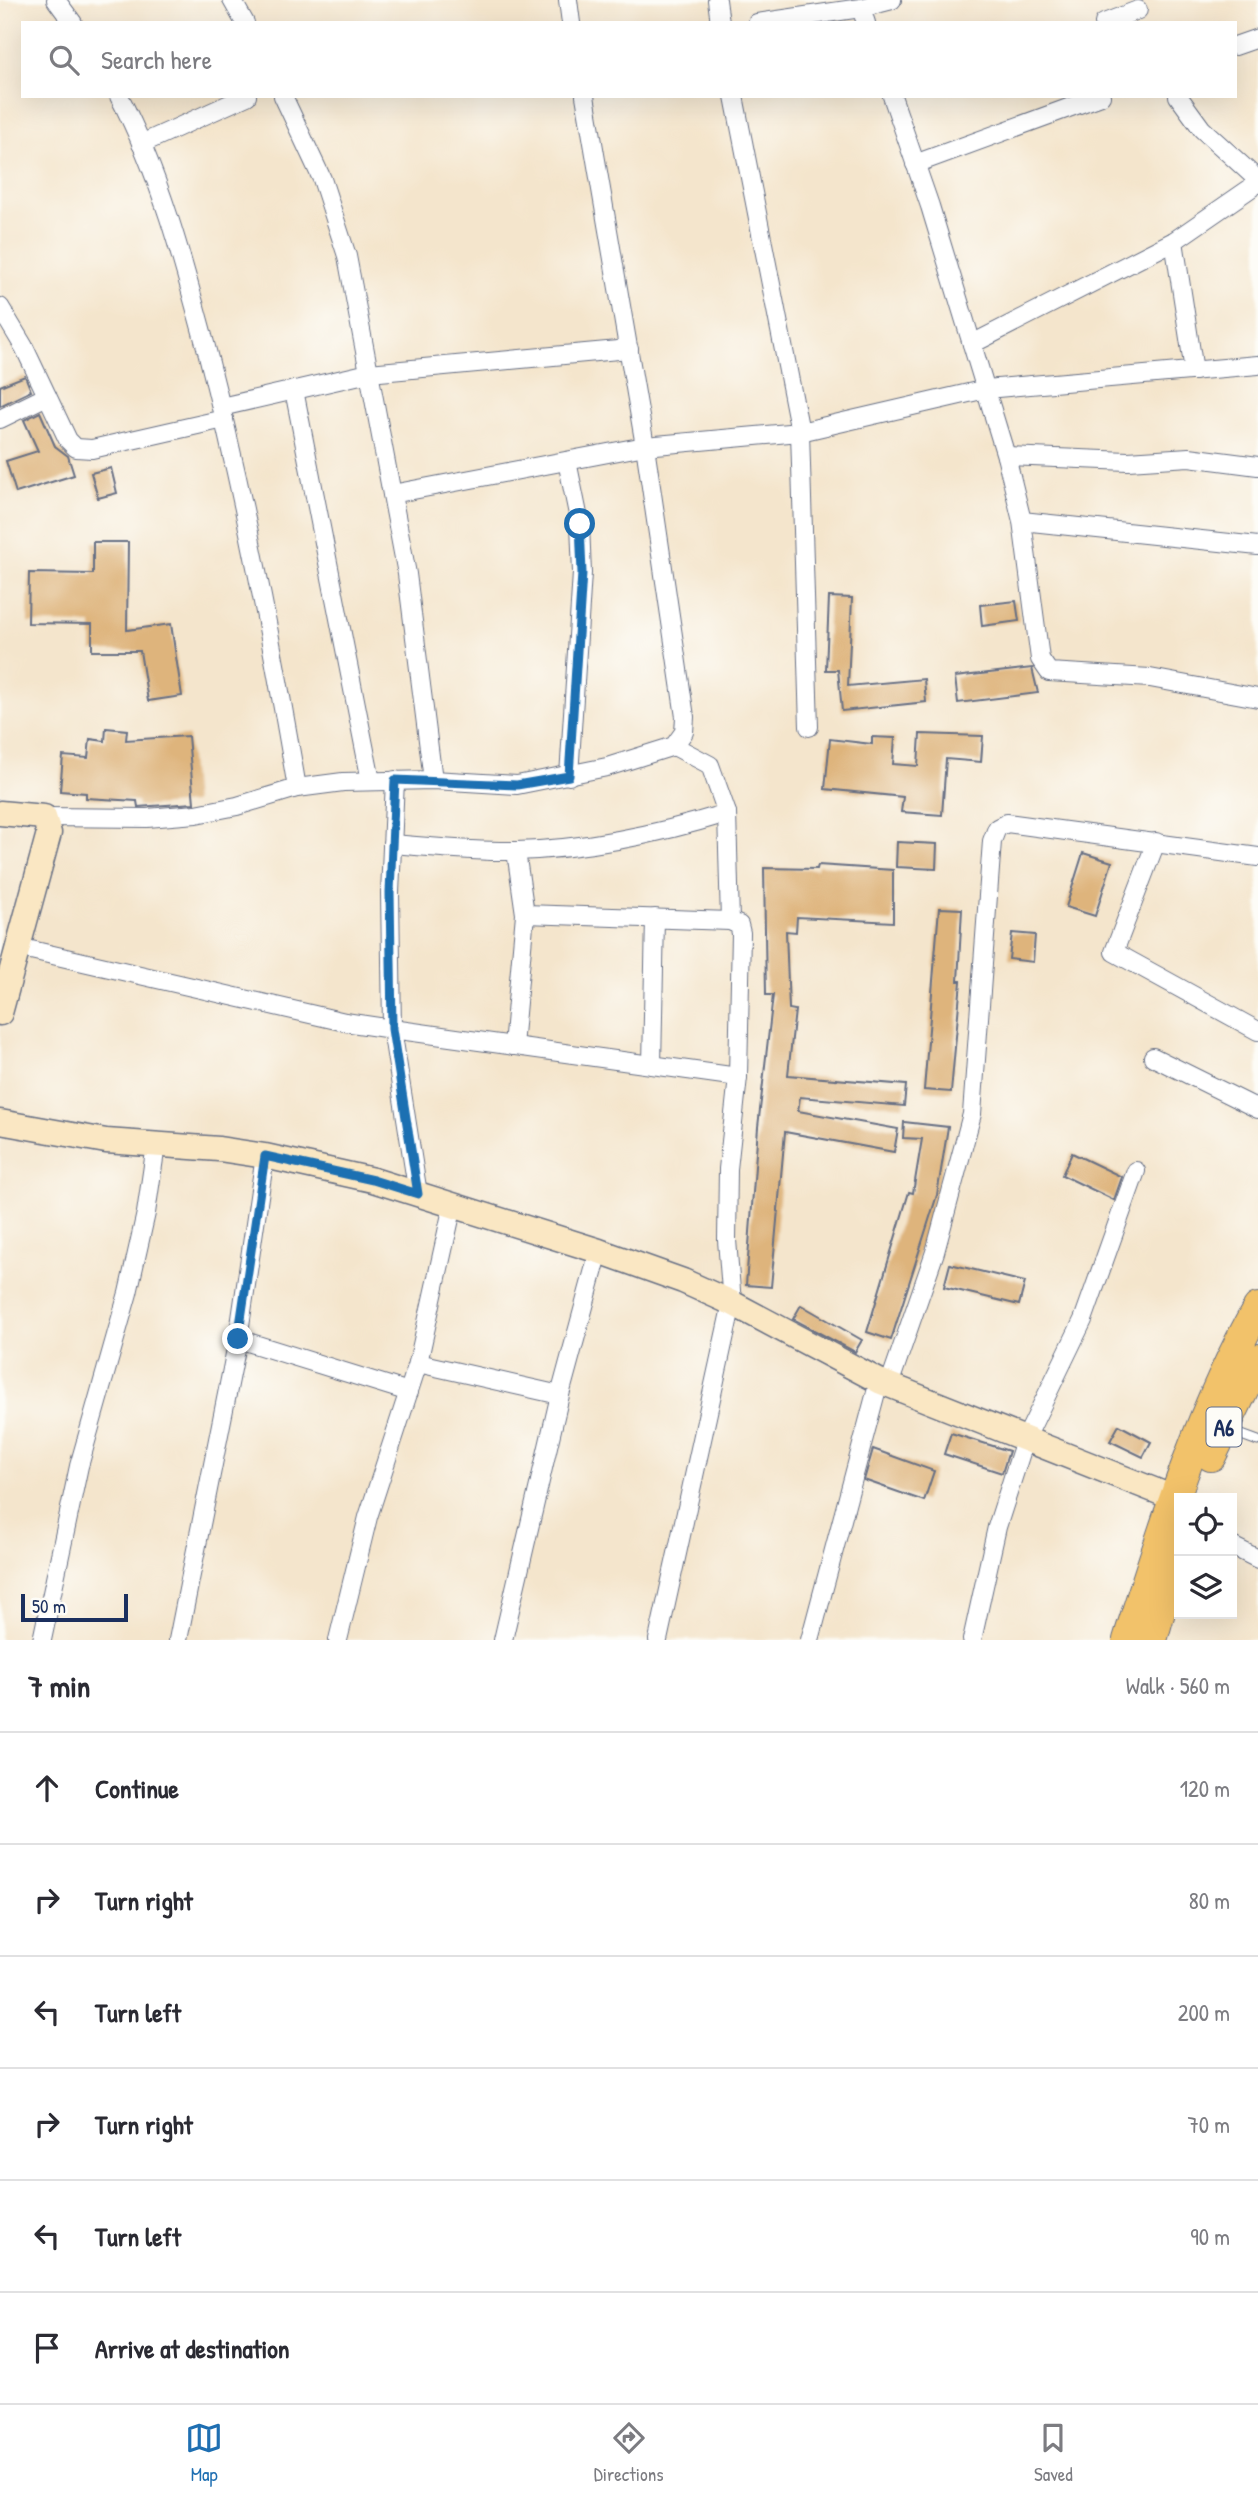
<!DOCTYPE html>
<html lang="en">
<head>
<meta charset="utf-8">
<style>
	:root { --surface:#fff; --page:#f7f7f7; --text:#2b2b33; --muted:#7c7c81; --line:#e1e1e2; --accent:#1f6fb2 }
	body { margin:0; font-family:"Patrick Hand",sans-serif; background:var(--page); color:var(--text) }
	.controls { position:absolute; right:21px; bottom:21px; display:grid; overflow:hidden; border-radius:0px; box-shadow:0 7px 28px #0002 }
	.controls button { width:63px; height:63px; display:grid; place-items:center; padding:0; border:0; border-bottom:2px solid var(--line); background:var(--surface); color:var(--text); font:35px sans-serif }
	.scale { position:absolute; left:21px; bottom:18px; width:107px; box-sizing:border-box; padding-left:7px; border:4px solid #1b2f5e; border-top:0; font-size:19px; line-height:24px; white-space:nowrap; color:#1b2f5e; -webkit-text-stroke:5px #fdfcf7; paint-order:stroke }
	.stop { position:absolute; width:21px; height:21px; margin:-16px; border:5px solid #1f6fb2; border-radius:50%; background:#fff }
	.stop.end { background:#1f6fb2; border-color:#fff; box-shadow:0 2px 7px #0008 }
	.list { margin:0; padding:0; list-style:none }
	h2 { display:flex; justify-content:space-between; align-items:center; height:91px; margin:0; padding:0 28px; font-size:30px }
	h2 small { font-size:23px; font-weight:400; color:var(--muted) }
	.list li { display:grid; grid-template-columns:46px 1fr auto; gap:21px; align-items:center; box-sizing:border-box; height:112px; padding:0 28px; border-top:2px solid var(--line) }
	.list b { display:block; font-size:26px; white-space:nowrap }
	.list em { font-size:23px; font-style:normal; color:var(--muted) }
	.icon { flex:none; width:38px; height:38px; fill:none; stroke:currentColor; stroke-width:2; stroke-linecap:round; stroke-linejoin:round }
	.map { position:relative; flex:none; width:1258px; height:1640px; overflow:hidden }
	.search { position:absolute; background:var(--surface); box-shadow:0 7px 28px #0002; left:21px; right:21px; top:21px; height:77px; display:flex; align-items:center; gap:18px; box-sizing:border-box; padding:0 24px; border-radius:0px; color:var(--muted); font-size:26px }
	.sheet { height:763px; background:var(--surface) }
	nav { display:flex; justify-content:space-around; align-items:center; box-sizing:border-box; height:98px; border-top:2px solid var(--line); background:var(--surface); font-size:19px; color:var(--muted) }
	nav a { display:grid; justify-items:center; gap:4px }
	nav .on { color:var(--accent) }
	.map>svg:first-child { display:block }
	.building { fill:#deb47c }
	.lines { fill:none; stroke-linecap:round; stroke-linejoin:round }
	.lane-casing { stroke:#676f84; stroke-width:11 }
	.street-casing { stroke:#676f84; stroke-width:20 }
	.secondary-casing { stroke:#676f84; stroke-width:27 }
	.highway-casing { stroke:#676f84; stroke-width:32 }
	.lane { stroke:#fff; stroke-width:9 }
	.street { stroke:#fff; stroke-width:18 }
	.secondary { stroke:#fae7c3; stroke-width:24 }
	.highway { stroke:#f2c26a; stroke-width:30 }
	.route { stroke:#1f6fb2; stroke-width:9 }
	.labels { text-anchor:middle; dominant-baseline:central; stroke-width:5; stroke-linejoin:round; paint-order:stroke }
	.shield { fill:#fdfcf7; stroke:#5f6c8c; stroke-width:2 }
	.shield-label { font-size:23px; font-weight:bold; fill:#1b2f5e }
</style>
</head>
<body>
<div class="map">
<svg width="1258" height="1640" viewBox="0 0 1258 1640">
	<rect width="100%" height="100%" fill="#fdfcf7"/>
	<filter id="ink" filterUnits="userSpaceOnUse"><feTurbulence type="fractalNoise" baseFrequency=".0143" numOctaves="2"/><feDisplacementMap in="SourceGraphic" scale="14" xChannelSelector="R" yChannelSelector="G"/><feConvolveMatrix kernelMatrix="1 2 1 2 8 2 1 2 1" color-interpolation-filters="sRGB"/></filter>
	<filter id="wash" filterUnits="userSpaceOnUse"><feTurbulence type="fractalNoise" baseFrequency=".00686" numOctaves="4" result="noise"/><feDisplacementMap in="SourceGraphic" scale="28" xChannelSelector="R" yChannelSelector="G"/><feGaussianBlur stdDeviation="1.57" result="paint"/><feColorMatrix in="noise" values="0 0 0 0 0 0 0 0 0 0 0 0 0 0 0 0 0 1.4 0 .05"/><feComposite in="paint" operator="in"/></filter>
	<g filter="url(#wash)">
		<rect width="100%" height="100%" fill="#f4e5cc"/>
		<g id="blocks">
			<g class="building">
				<path d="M25,376L31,391L0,406V386Z"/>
				<path d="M40,412L55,446L68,456L74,475L16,493L6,461L38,451L24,420Z"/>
				<path d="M111,468L117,493L98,498L91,473Z"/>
				<path d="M93,542H128L127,630L171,624L182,696L148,701L140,651H92V624L28,623L29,573L93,574Z"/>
				<path d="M829,597L852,598L848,686L924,679L926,702L842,711L838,670H826Z"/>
				<path d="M1016,601L1019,621L982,626L980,605Z"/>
				<path d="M1032,668L1038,693L958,703L955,677Z"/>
				<path d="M106,728L127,730L126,740L188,736L194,803L138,807L137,801L86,798V793L60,791L63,756L88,758L90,739L105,741Z"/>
				<path d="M920,734L983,736L981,762L946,759L942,815L901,812L903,797L825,789L830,739L872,744V737L895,738L893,764L918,766Z"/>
				<path d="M897,842L937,844L936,869L896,867Z"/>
				<path d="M1083,853L1112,862L1095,916L1066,907Z"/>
				<path d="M818,865L893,870V922L797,917L796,932L786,931L789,1009L795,1010L788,1075L906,1085L904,1106L800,1097L798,1111L898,1129L894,1152L785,1132L771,1287L746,1285L758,1127L773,995H766L764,868L817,869Z"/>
				<path d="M939,908L962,909L958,981H961L951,1092L924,1090Z"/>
				<path d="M1012,933L1035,935L1033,962L1009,959Z"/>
				<path d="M904,1122L948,1127L937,1195L891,1340L867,1332L909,1192L913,1193L922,1139L903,1138Z"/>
				<path d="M1072,1153L1122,1177L1114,1200L1062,1175Z"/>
				<path d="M950,1264L1025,1282L1019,1305L944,1287Z"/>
				<path d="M801,1305L862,1340L855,1352L793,1319Z"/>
				<path d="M1119,1425L1151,1442L1143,1457L1110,1441Z"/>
				<path d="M951,1433L1009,1451L1002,1473L944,1454Z"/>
				<path d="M873,1449L934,1471L924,1501L864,1480Z"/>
			</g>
		</g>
	</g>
	<g filter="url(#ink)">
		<use href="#blocks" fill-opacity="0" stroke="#676f84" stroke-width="2"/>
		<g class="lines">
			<g class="lane-casing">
				<path id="lane" d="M1228,1430L1258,1441"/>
			</g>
			<g class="street-casing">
				<g id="street">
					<path d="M56,0L73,23"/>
					<path d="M232,0L245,23"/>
					<path d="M568,0L571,23"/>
					<path d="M717,0L720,23"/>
					<path d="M757,23L861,8"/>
					<path d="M866,23L861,8L892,0"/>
					<path d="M1104,23L1138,10"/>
					<path d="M1235,46L1258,38"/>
					<path d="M119,96C161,176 184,265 207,351C244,495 272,641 297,788"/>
					<path d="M283,96L322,179L347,256L407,574L433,780"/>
					<path d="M734,96L800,432L809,727"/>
					<path d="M892,96L930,206L1006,456L1022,521L1040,659L1049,672L1150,678L1258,698"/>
					<path d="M1178,96L1202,129L1258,180"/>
					<path d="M141,144L247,96"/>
					<path d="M915,164L1101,96"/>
					<path d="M1174,241L1194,371"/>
					<path d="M0,307L24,347L68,440L76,448L92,449L224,419"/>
					<path d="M972,344L1174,241L1258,183"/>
					<path d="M294,390L371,781"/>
					<path d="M221,407L369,373L629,349"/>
					<path d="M0,419L47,396"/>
					<path d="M1006,456L1128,461L1189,457L1258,466"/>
					<path d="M567,461L580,524L582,573L569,776"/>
					<path d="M392,494L645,446L800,432L986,389L1258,365"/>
					<path d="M1022,521L1258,546"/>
					<path d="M674,746L710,765L727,813L730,921"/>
					<path d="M44,817L147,818L196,814L237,806L297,788L343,782L433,780L517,785L607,767L674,746L684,732L685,717L645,446L585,96"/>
					<path d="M1156,842L1114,952L1258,1031"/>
					<path d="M392,844C433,847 475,852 516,851C588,849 659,834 727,813"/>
					<path d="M525,914L730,921L739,925L741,933L738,1077L728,1169L727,1240L732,1303L658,1640"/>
					<path d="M18,947L345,1022L392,1029L390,893L395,780"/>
					<path d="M513,1046L525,914L516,851"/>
					<path d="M1153,1057L1258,1109"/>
					<path d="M652,1065L655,918"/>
					<path d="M418,1194L392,1029L738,1077"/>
					<path d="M238,1339L409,1392"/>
					<path d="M418,1363L560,1395"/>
					<path d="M889,1385L935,1252L972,1114L992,841L997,828L1007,823L1258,857"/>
					<path d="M1232,1546L1258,1559"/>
					<path d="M42,1640L79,1466L128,1293L146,1213L156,1145"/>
					<path d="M178,1640L238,1339L265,1156"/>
					<path d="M338,1640L368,1517L418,1363L453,1205"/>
					<path d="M503,1640L560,1395L599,1251"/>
					<path d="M810,1640L879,1381"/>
					<path d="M972,1640L997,1527L1025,1440L1083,1320L1136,1171"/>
				</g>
			</g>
			<g class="secondary-casing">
				<g id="secondary">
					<path d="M0,813L44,817L49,833L0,1013"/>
					<path d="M0,1122L106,1141L219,1149L265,1156L373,1180L599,1251L683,1281L732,1303L879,1381L1174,1498"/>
				</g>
			</g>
			<g class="highway-casing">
				<g id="highway">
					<path d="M1211,1456L1258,1359"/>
					<path d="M1128,1640C1164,1527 1199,1412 1258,1308"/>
					<path d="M1152,1640L1179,1544"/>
				</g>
			</g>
			<use href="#lane" class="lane"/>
			<use href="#street" class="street"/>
			<use href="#secondary" class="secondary"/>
			<use href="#highway" class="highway"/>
		</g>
	</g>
	<g class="lines" filter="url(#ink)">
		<path class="route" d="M238,1339L265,1156L373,1180L418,1194L392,1029L390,892L395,780L517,785L569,776L582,573L580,524"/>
	</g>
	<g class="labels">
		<rect class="shield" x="1206.5" y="1407.5" width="35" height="39" rx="5"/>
		<g class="shield-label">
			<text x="1224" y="1427">A6</text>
		</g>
	</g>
</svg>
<div class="controls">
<button><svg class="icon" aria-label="locate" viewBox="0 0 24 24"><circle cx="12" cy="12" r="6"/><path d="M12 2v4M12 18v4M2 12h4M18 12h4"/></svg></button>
<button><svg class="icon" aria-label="layers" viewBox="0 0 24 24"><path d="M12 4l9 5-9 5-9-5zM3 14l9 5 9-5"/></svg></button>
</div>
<div class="scale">50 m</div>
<div class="stop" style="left:580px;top:524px"></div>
<div class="stop end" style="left:238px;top:1339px"></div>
<div class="search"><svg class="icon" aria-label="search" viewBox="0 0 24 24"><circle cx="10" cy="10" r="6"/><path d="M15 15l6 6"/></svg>Search here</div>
</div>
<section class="sheet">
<h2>7 min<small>Walk · 560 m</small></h2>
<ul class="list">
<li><svg class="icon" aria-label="ahead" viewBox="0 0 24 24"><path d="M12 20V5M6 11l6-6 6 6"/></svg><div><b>Continue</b></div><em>120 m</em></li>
<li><svg class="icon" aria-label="right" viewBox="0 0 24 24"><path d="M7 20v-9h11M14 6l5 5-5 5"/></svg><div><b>Turn right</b></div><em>80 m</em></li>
<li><svg class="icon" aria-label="left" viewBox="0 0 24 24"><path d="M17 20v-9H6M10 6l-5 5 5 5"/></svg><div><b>Turn left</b></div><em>200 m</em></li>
<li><svg class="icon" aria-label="right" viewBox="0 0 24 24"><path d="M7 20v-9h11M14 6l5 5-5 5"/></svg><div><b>Turn right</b></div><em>70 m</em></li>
<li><svg class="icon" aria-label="left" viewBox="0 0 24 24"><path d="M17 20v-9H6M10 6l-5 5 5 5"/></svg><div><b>Turn left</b></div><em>90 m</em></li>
<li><svg class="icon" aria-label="arrive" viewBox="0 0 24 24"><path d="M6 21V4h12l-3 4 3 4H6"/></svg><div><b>Arrive at destination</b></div></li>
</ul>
</section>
<nav>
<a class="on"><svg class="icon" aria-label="map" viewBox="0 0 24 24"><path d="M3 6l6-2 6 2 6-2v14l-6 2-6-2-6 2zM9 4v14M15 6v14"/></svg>Map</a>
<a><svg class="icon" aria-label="directions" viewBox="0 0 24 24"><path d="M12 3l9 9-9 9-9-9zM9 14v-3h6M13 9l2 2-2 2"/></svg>Directions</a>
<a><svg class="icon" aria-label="saved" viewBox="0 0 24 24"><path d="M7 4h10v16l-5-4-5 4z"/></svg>Saved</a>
</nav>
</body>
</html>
